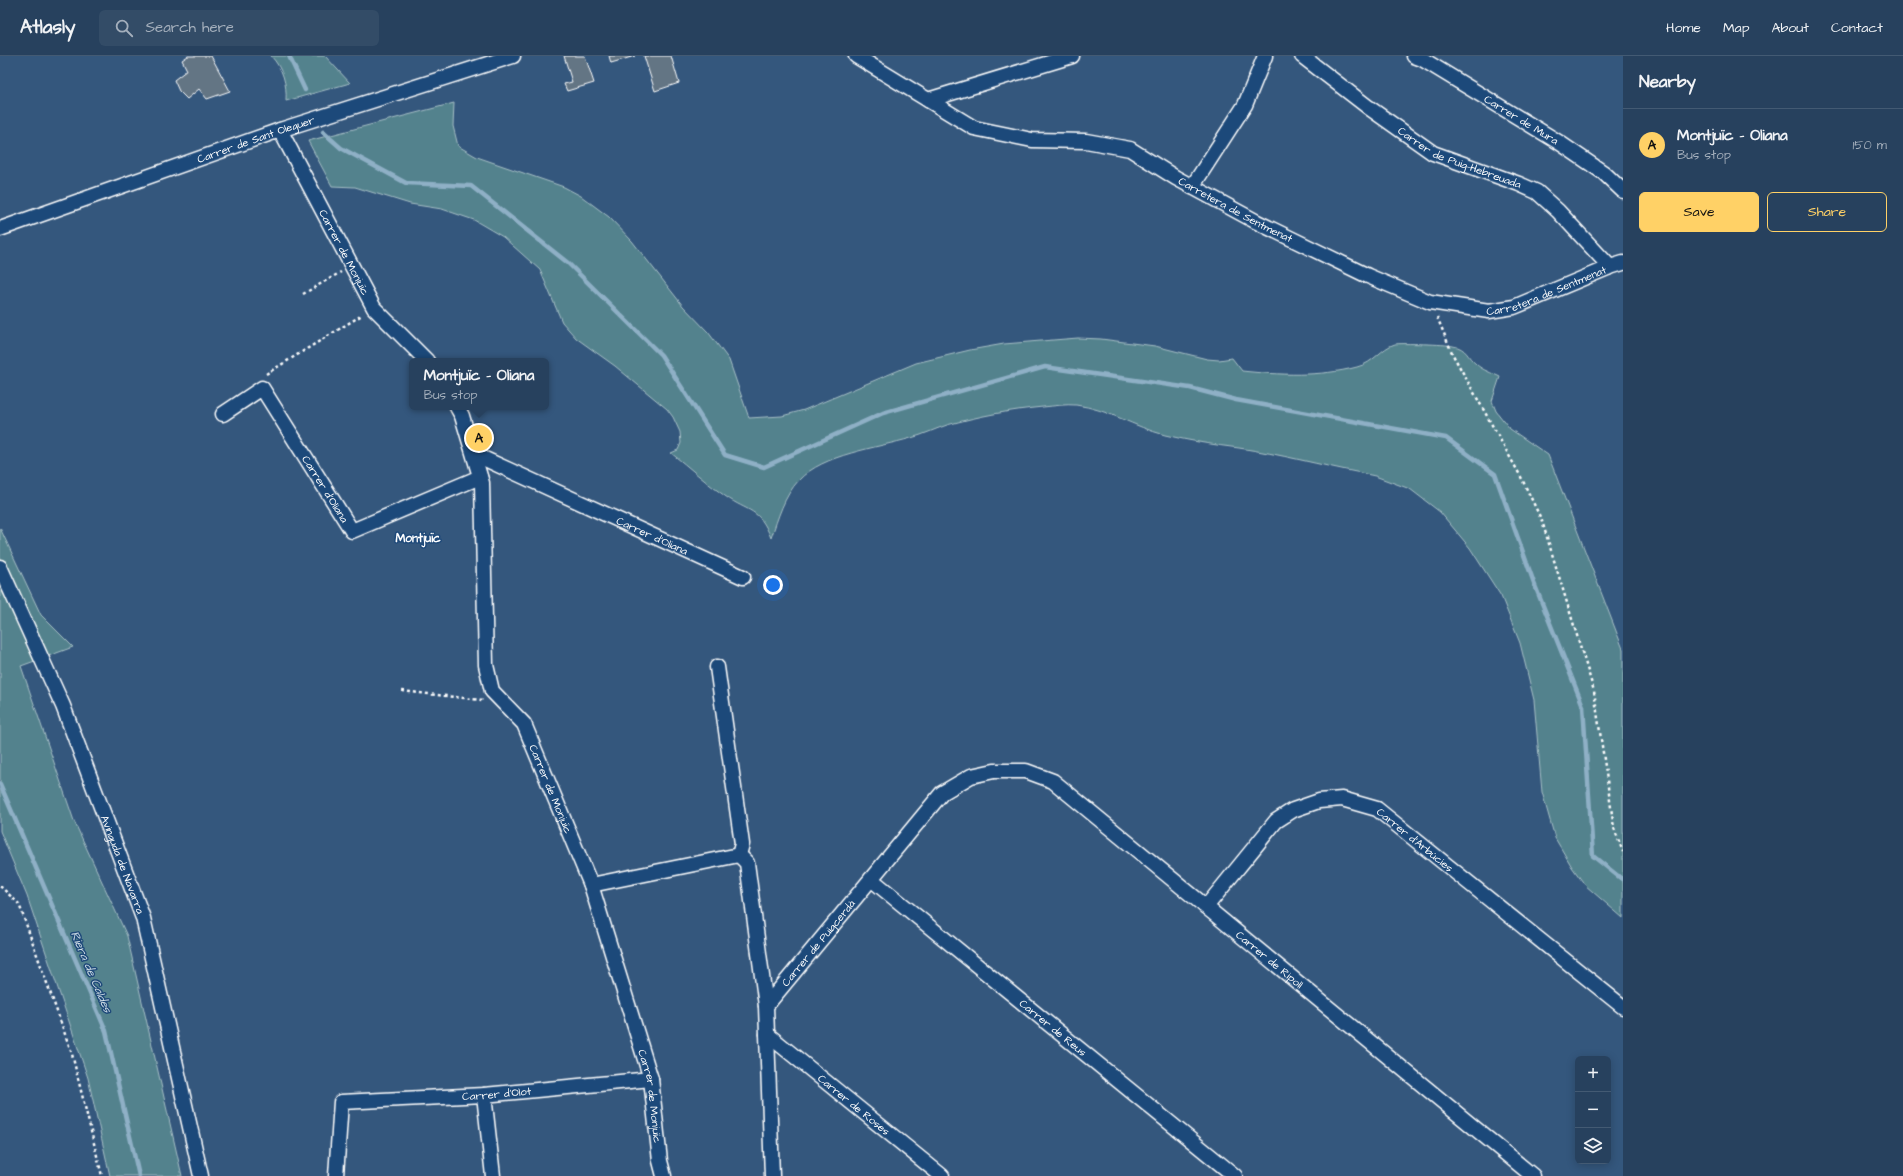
<!DOCTYPE html>
<html lang="en">
<head>
<meta charset="utf-8">
<style>
	:root { --surface:#27415e; --page:#334c67; --text:#f1f3f6; --muted:#a4afbc; --line:#435a73; --accent:#ffd166 }
	body { margin:0; font-family:"Architects Daughter",sans-serif; background:var(--page); color:var(--text) }
	.controls { position:absolute; right:12px; bottom:12px; display:grid; overflow:hidden; border-radius:6px; box-shadow:0 2px 10px #0003 }
	.controls button { width:36px; height:36px; display:grid; place-items:center; padding:0; border:0; border-bottom:1px solid var(--line); background:var(--surface); color:var(--text); font:20px sans-serif }
	.you { position:absolute; left:773px; top:529px; width:14px; height:14px; margin:-10px; border:3px solid #fff; border-radius:50%; background:#1a73e8; box-shadow:0 0 0 6px #1a73e833 }
	.badge { display:grid; place-items:center; width:26px; height:26px; border-radius:50%; background:var(--accent); color:#111; font-size:13px; font-weight:700 }
	.pin { position:absolute; translate:-50% -50%; border:2px solid #fff; box-shadow:0 1px 4px #0006 }
	.popup { position:absolute; left:409px; top:302px; width:140px; height:52px; box-sizing:border-box; display:grid; place-content:center; border-radius:6px; background:var(--surface); filter:drop-shadow(0 1px 3px #0005); font-size:13px; white-space:nowrap; color:var(--muted) }
	.popup b { font-size:15px; color:var(--text) }
	.popup::after { content:''; position:absolute; left:50%; top:100%; margin-left:-8px; border:8px solid transparent; border-top-color:var(--surface) }
	.list { margin:0; padding:0; list-style:none }
	h2 { display:flex; justify-content:space-between; align-items:center; height:52px; margin:0; padding:0 16px; font-size:17px }
	h2 small { font-size:13px; font-weight:400; color:var(--muted) }
	.list li { display:grid; grid-template-columns:26px 1fr auto; gap:12px; align-items:center; box-sizing:border-box; height:72px; padding:0 16px; border-top:1px solid var(--line) }
	.list b { display:block; font-size:15px; white-space:nowrap }
	.list p { margin:0; font-size:13px; white-space:nowrap; color:var(--muted) }
	.list em { font-size:13px; font-style:normal; color:var(--muted) }
	.actions { display:flex; gap:8px; padding:12px 16px }
	.actions a { flex:1; padding:9px 0; border:1px solid var(--accent); border-radius:6px; text-align:center; font-size:14px; color:var(--accent) }
	.actions .main { background:var(--accent); color:#111 }
	.icon { flex:none; width:22px; height:22px; fill:none; stroke:currentColor; stroke-width:2; stroke-linecap:round; stroke-linejoin:round }
	.map { position:relative; flex:none; width:1623px; height:1120px; overflow:hidden }
	header { display:flex; align-items:center; gap:24px; box-sizing:border-box; height:56px; padding:0 20px; background:var(--surface); border-bottom:1px solid var(--line) }
	header strong { font-size:19px }
	nav { display:flex; gap:22px; margin-inline-start:auto; font-size:14px }
	.search { width:280px; height:36px; background:var(--page); display:flex; align-items:center; gap:10px; box-sizing:border-box; padding:0 14px; border-radius:6px; color:var(--muted); font-size:15px }
	main { display:flex }
	aside { flex:1; background:var(--surface) }
	.map>svg:first-child { display:block }
	.green { fill:#52828d; stroke:#a8c0c6 }
	.lines { fill:none; stroke-linecap:round; stroke-linejoin:round }
	.stream { stroke:#8fb0c6; stroke-width:4.5 }
	.building { fill:#647584; stroke:#fff }
	.minor-casing { stroke:#fff; stroke-width:17 }
	.path { stroke:#fff; stroke-width:2.5; stroke-dasharray:3 3; stroke-linecap:butt }
	.minor { stroke:#1f4a7a; stroke-width:14 }
	.labels { text-anchor:middle; dominant-baseline:central; stroke-width:3; stroke-linejoin:round; paint-order:stroke }
	.street-label { font-size:11px; fill:#fff; stroke:#1f4a7a }
	.neighbourhood-label { font-size:12px; font-weight:bold; fill:#fff; stroke:#1f4a7a }
	.water-label { font-size:12px; font-style:italic; fill:#d0dee7; stroke:#1f4a7a }
</style>
</head>
<body>
<header>
<strong>Atlasly</strong>
<div class="search"><svg class="icon" aria-label="search" viewBox="0 0 24 24"><circle cx="10" cy="10" r="6"/><path d="M15 15l6 6"/></svg>Search here</div>
<nav><a>Home</a><a>Map</a><a>About</a><a>Contact</a></nav>
</header>
<main>
<div class="map">
<svg width="1623" height="1120" viewBox="0 0 1623 1120">
	<rect width="100%" height="100%" fill="#34577d"/>
	<filter id="ink" filterUnits="userSpaceOnUse"><feTurbulence type="fractalNoise" baseFrequency=".025" numOctaves="2"/><feDisplacementMap in="SourceGraphic" scale="8" xChannelSelector="R" yChannelSelector="G"/><feConvolveMatrix kernelMatrix="1 2 1 2 8 2 1 2 1" color-interpolation-filters="sRGB"/></filter>
	<g filter="url(#ink)">
		<g class="green">
			<path d="M271,0H325L350,27L286,45C287,28 283,13 271,0Z"/>
			<path d="M454,47L453,70L458,90L477,101L564,131L581,140L609,161L632,185L683,250L708,276L729,304L749,362L782,360L804,354L916,307L970,294L1004,288L1078,282L1101,283L1155,290L1207,303L1219,304L1232,302L1242,315C1279,319 1320,321 1357,311C1374,307 1381,292 1395,288C1401,287 1446,288 1453,290C1467,292 1467,301 1476,308C1482,314 1492,317 1500,321L1492,345L1496,355L1510,373L1548,399L1623,593V862L1585,829L1572,811L1555,782L1542,736L1534,644L1520,587L1501,540L1470,492L1440,456L1410,433L1375,420L1361,417C1320,409 1280,398 1239,392C1214,389 1190,385 1165,379C1134,371 1108,353 1076,349C1066,348 1054,350 1043,351C1011,354 979,360 947,369C935,373 923,379 911,382C877,392 823,398 799,424C784,440 778,462 771,482C759,451 749,457 725,440C706,427 689,411 671,397L678,394L681,387L680,376L673,361L667,353L615,310L576,282L562,266L540,214L503,181L474,164L442,153L410,148L355,131L332,130L308,85Z"/>
			<path d="M0,472L41,559L73,591L21,610L74,765L127,880L182,1120H110L88,1022L27,840L0,775Z"/>
		</g>
		<g class="lines">
			<g class="stream">
				<path d="M289,0L305,34"/>
				<path d="M323,76L341,92L406,127L471,130L568,207L661,299L725,399L764,411L883,357L1045,311L1190,332L1236,344L1446,382L1495,418L1534,527L1583,650L1593,800L1623,824"/>
				<path d="M0,728L106,975L139,1120"/>
			</g>
		</g>
		<g class="building">
			<path d="M188,0H211L230,35L207,43L199,33L187,43L179,35L174,24L187,14L182,4Z"/>
			<path d="M564,0H585L594,27L567,35L564,28L572,26Z"/>
			<path d="M609,0H635L611,7Z"/>
			<path d="M644,0H671L679,27L655,35Z"/>
		</g>
		<g class="lines">
			<g class="minor-casing">
				<g id="minor">
					<path id="s1" d="M856,0L974,72L1032,84L1086,85L1130,93L1176,122L1257,166L1368,220L1430,246L1489,255L1514,251L1610,211L1623,207"/>
					<path id="s2" d="M1302,0L1368,51L1433,97L1519,128L1537,136L1558,155L1610,211"/>
					<path id="s3" d="M1414,0L1422,3L1560,87L1604,117L1623,135"/>
					<path d="M928,44L1072,0"/>
					<path id="s4" d="M280,74L374,252L427,305"/>
					<path d="M1192,131L1245,49L1265,0"/>
					<path id="s5" d="M0,173L280,74L513,0"/>
					<path id="s6" d="M457,351L462,360L482,427L486,609L492,635L524,668L591,829L651,1023L660,1105L664,1120"/>
					<path id="s7" d="M223,358L262,332L352,475L480,421"/>
					<path id="s8" d="M474,398L743,521"/>
					<path id="s9" d="M0,511L63,650L143,862L201,1120"/>
					<path d="M717,611L742,788L739,799"/>
					<path id="s10" d="M871,823L1235,1120"/>
					<path d="M591,829L739,799L747,807L766,950"/>
					<path id="s11" d="M1206,851L1276,765L1293,754L1319,745L1342,743L1377,753L1623,951"/>
					<path id="s12" d="M767,978L942,1120"/>
					<path d="M484,1039L493,1120"/>
					<path id="s13" d="M336,1120L341,1046L484,1039L651,1023"/>
					<path id="s14" d="M772,1120L766,950L942,737L971,720L994,715H1026L1053,725L1533,1120"/>
				</g>
			</g>
			<g class="path">
				<path d="M303,238L341,216"/>
				<path d="M1437,261L1453,299L1521,421L1542,465L1594,635L1614,772L1623,796"/>
				<path d="M266,318L362,259"/>
				<path d="M402,635L481,644L482,643"/>
				<path d="M0,830L19,848L72,998L102,1120"/>
			</g>
			<use href="#minor" class="minor"/>
		</g>
	</g>
	<g class="labels">
		<g class="street-label">
			<text stroke="none"><textPath href="#s3" startOffset="125">Carrer de Mura</textPath></text>
			<text stroke="none"><textPath href="#s5" startOffset="271">Carrer de Sant Oleguer</textPath></text>
			<text stroke="none"><textPath href="#s2" startOffset="189">Carrer de Puig-Hebreuada</textPath></text>
			<text stroke="none"><textPath href="#s1" startOffset="418">Carretera de Sentmenat</textPath></text>
			<text stroke="none"><textPath href="#s4" startOffset="138">Carrer de Monjuïc</textPath></text>
			<text stroke="none"><textPath href="#s1" startOffset="754">Carretera de Sentmenat</textPath></text>
			<text stroke="none"><textPath href="#s7" startOffset="166">Carrer d'Oliana</textPath></text>
			<text stroke="none"><textPath href="#s8" startOffset="196">Carrer d'Oliana</textPath></text>
			<text stroke="none"><textPath href="#s6" startOffset="405">Carrer de Monjuïc</textPath></text>
			<text stroke="none"><textPath href="#s11" startOffset="267">Carrer d'Arbúcies</textPath></text>
			<text stroke="none"><textPath href="#s9" startOffset="322">Avinguda de Navarra</textPath></text>
			<text stroke="none"><textPath href="#s14" startOffset="252">Carrer de Puigcerdà</textPath></text>
			<text stroke="none"><textPath href="#s14" startOffset="845">Carrer de Ripoll</textPath></text>
			<text stroke="none"><textPath href="#s10" startOffset="235">Carrer de Reus</textPath></text>
			<text stroke="none"><textPath href="#s13" startOffset="230">Carrer d'Olot</textPath></text>
			<text stroke="none"><textPath href="#s6" startOffset="729">Carrer de Monjuïc</textPath></text>
			<text stroke="none"><textPath href="#s12" startOffset="112">Carrer de Roses</textPath></text>
		</g>
		<g class="neighbourhood-label">
			<text x="418" y="482">Montjuïc</text>
		</g>
		<g class="water-label">
			<text transform="translate(91 916) rotate(67)">Riera de Caldes</text>
		</g>
	</g>
</svg>
<div class="controls">
<button>+</button>
<button>−</button>
<button><svg class="icon" aria-label="layers" viewBox="0 0 24 24"><path d="M12 4l9 5-9 5-9-5zM3 14l9 5 9-5"/></svg></button>
</div>
<div class="you"></div>
<div class="pin badge" style="left:479px;top:382px">A</div>
<div class="popup"><b>Montjuïc - Oliana</b>Bus stop</div>
</div>
<aside>
<h2>Nearby<small></small></h2>
<ul class="list">
<li><span class="badge">A</span><div><b>Montjuïc - Oliana</b><p>Bus stop</p></div><em>150 m</em></li>
</ul>
<div class="actions"><a class="main">Save</a><a>Share</a></div>
</aside>
</main>
</body>
</html>
